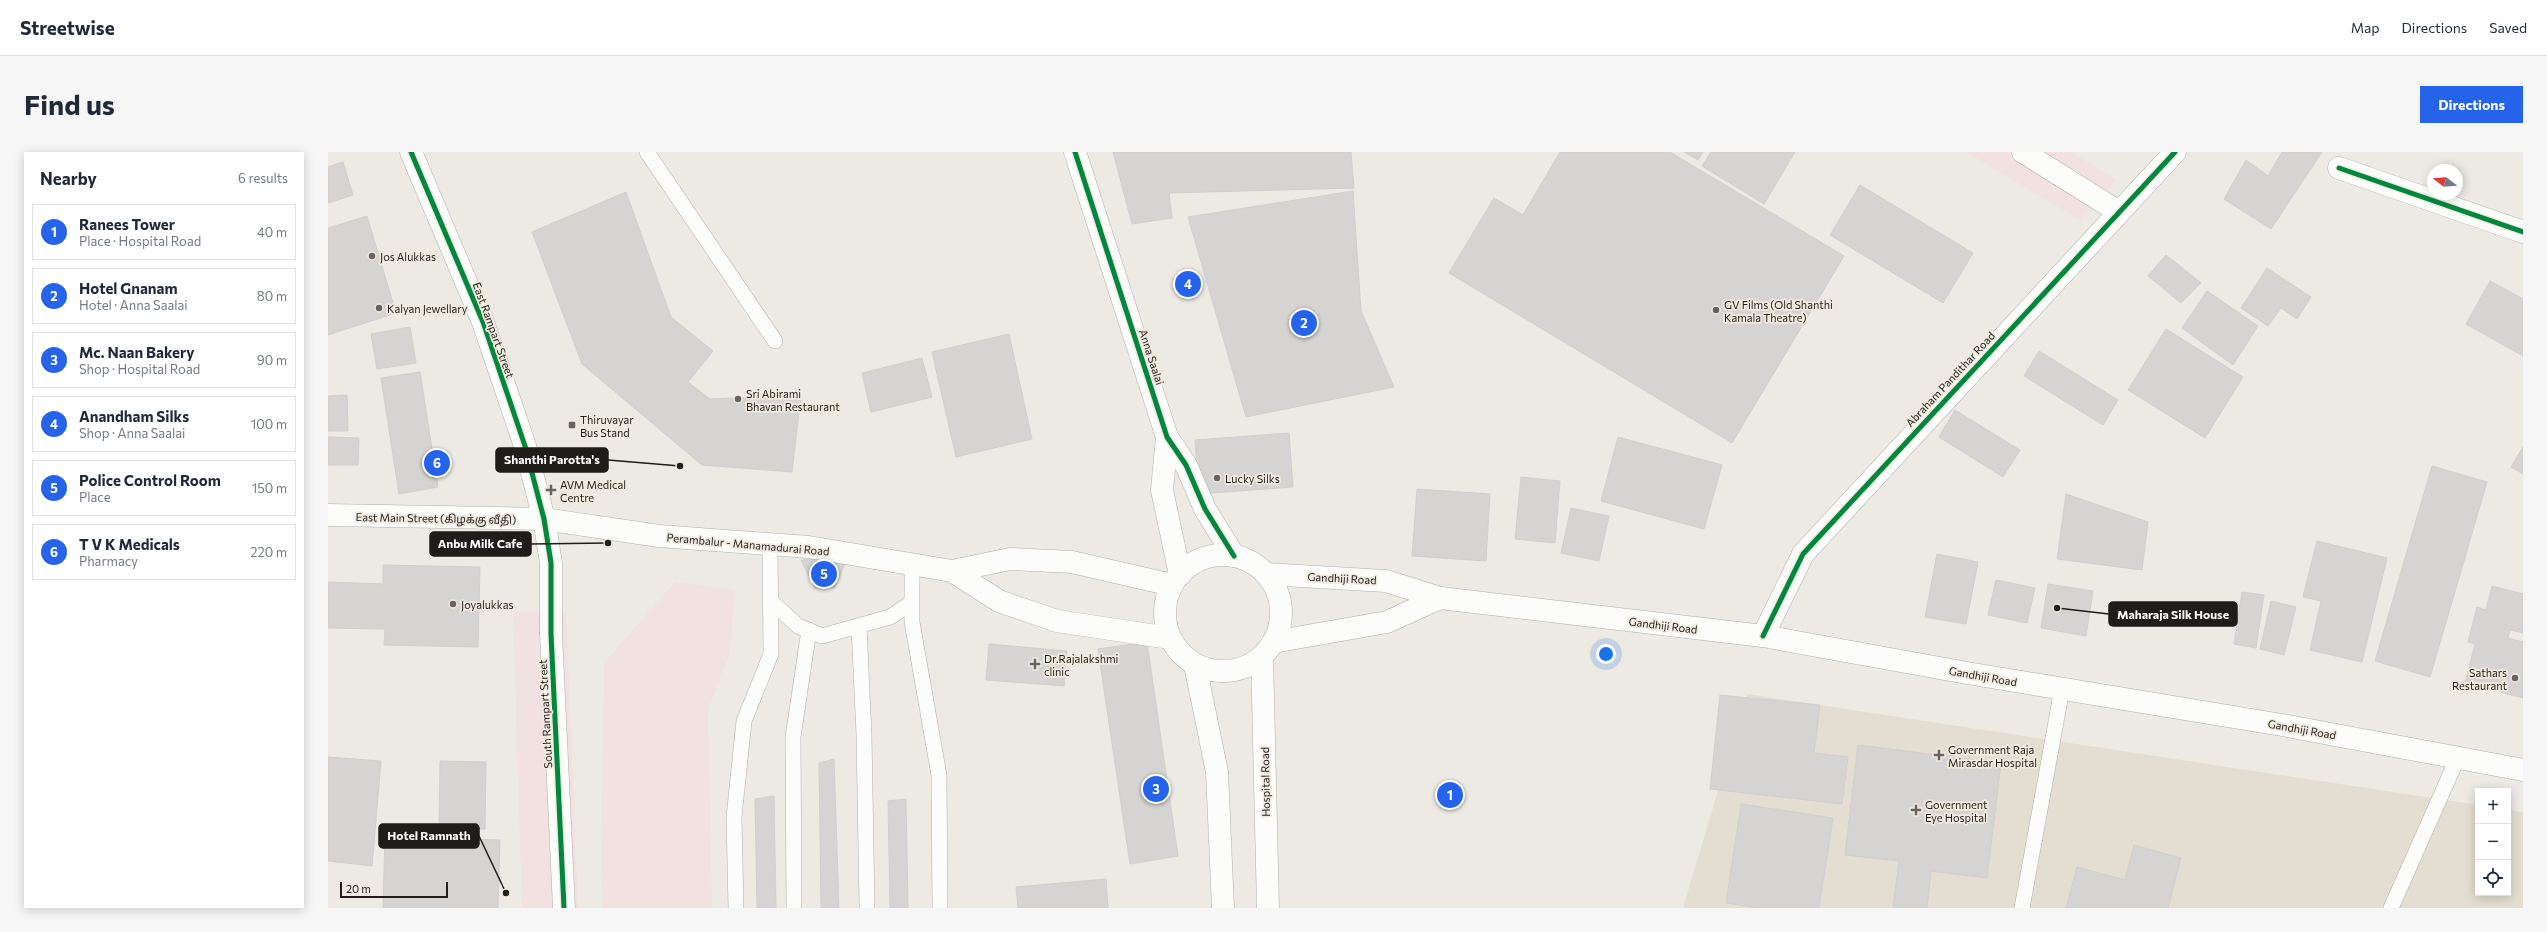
<!DOCTYPE html>
<html lang="en">
<head>
<meta charset="utf-8">
<style>
	:root { --surface:#fff; --page:#f6f6f7; --text:#1f2937; --muted:#747a83; --line:#e0e1e3; --accent:#2563eb }
	body { margin:0; font-family:Commissioner,"Noto Sans Tamil",sans-serif; background:var(--page); color:var(--text) }
	.controls { position:absolute; right:12px; bottom:12px; display:grid; overflow:hidden; border-radius:0px; box-shadow:0 2px 10px #0003 }
	.controls button { width:36px; height:36px; display:grid; place-items:center; padding:0; border:0; border-bottom:1px solid var(--line); background:var(--surface); color:var(--text); font:20px sans-serif }
	.compass { position:absolute; left:2099px; top:12px; width:36px; height:36px; border-radius:50%; background:var(--surface); box-shadow:0 2px 10px #0003; rotate:287deg }
	.scale { position:absolute; left:12px; bottom:10px; width:108px; box-sizing:border-box; padding-left:4px; border:2px solid #1f1c19; border-top:0; font-size:11px; line-height:14px; white-space:nowrap; color:#1f1c19; -webkit-text-stroke:3px #f1ebe0; paint-order:stroke }
	.you { position:absolute; left:1278px; top:502px; width:14px; height:14px; margin:-10px; border:3px solid #fff; border-radius:50%; background:#1a73e8; box-shadow:0 0 0 6px #1a73e833 }
	.badge { display:grid; place-items:center; width:26px; height:26px; border-radius:50%; background:var(--accent); color:#fff; font-size:13px; font-weight:700 }
	.pin { position:absolute; translate:-50% -50%; border:2px solid #fff; box-shadow:0 1px 4px #0006 }
	.list { margin:0; padding:0; list-style:none }
	h2 { display:flex; justify-content:space-between; align-items:center; height:52px; margin:0; padding:0 16px; font-size:17px }
	h2 small { font-size:13px; font-weight:400; color:var(--muted) }
	.list li { display:grid; grid-template-columns:26px 1fr auto; gap:12px; align-items:center; box-sizing:border-box; height:56px; margin:0 8px 8px; padding:0 8px; border:1px solid var(--line); border-radius:0px }
	.list b { display:block; font-size:15px; white-space:nowrap }
	.list p { margin:0; font-size:13px; white-space:nowrap; color:var(--muted) }
	.list em { font-size:13px; font-style:normal; color:var(--muted) }
	.icon { flex:none; width:22px; height:22px; fill:none; stroke:currentColor; stroke-width:2; stroke-linecap:round; stroke-linejoin:round }
	.map { position:relative; flex:none; width:2195px; height:756px; overflow:hidden; border-radius:0px }
	header { display:flex; align-items:center; gap:24px; box-sizing:border-box; height:56px; padding:0 20px; background:var(--surface); border-bottom:1px solid var(--line) }
	header strong { font-size:19px }
	nav { display:flex; gap:22px; margin-inline-start:auto; font-size:14px }
	.intro { display:flex; align-items:center; justify-content:space-between; box-sizing:border-box; height:96px; padding:0 24px }
	h1 { margin:0; font-size:28px }
	.button { padding:10px 18px; border-radius:0px; background:var(--accent); color:#fff; font-size:14px; font-weight:700 }
	main { display:flex; gap:24px; padding:0 24px }
	aside { flex:1; background:var(--surface); border-radius:0px; box-shadow:0 2px 10px #0003 }
	.map>svg:first-child { display:block }
	.commercial { fill:#f1e1e0 }
	.built { fill:#e4ddd1 }
	.building { fill:#d5d4d3; stroke:#d0cece }
	.lines { fill:none; stroke-linecap:round; stroke-linejoin:round }
	.service-casing { stroke:#b0aeaa; stroke-width:16 }
	.minor-casing { stroke:#b0aeaa; stroke-width:23 }
	.tertiary-casing { stroke:#b0aeaa; stroke-width:23 }
	.primary-casing { stroke:#b0aeaa; stroke-width:23 }
	.service { stroke:#fcfcfb; stroke-width:15 }
	.minor { stroke:#fcfcfb; stroke-width:22 }
	.tertiary { stroke:#fcfcfb; stroke-width:22 }
	.primary { stroke:#fcfcfb; stroke-width:22 }
	.cycleway-casing { stroke:#f1ebe0; stroke-width:8 }
	.cycleway { stroke:#00873e; stroke-width:5 }
	.poi-dot { fill:#676460; stroke:#f1ebe0; stroke-width:1.5 }
	.labels { text-anchor:middle; dominant-baseline:central; stroke-width:3.5; stroke-linejoin:round; paint-order:stroke }
	.poi-label { font-size:11px; fill:#1f1c19; stroke:#f1ebe0; text-anchor:start }
	.street-label { font-size:11px; fill:#1f1c19; stroke:#f1ebe0 }
	.leader { fill:none; stroke:#1f1c19; stroke-width:1.5 }
	.callout-dot { fill:#1f1c19; stroke:#f1ebe0; stroke-width:1.5 }
	.callout { fill:#1f1c19; stroke:#1f1c19; stroke-width:1.5 }
	.callout-label { font-size:12px; text-anchor:middle; font-weight:bold; fill:#fff }
</style>
</head>
<body>
<header>
<strong>Streetwise</strong>
<nav><a>Map</a><a>Directions</a><a>Saved</a></nav>
</header>
<div class="intro"><h1>Find us</h1><a class="button">Directions</a></div>
<main>
<aside>
<h2>Nearby<small>6 results</small></h2>
<ul class="list">
<li><span class="badge">1</span><div><b>Ranees Tower</b><p>Place · Hospital Road</p></div><em>40 m</em></li>
<li><span class="badge">2</span><div><b>Hotel Gnanam</b><p>Hotel · Anna Saalai</p></div><em>80 m</em></li>
<li><span class="badge">3</span><div><b>Mc. Naan Bakery</b><p>Shop · Hospital Road</p></div><em>90 m</em></li>
<li><span class="badge">4</span><div><b>Anandham Silks</b><p>Shop · Anna Saalai</p></div><em>100 m</em></li>
<li><span class="badge">5</span><div><b>Police Control Room</b><p>Place</p></div><em>150 m</em></li>
<li><span class="badge">6</span><div><b>T V K Medicals</b><p>Pharmacy</p></div><em>220 m</em></li>
</ul>
</aside>
<div class="map">
<svg width="2195" height="756" viewBox="0 0 2195 756">
	<rect width="100%" height="100%" fill="#edeae4"/>
	<g class="commercial">
		<path d="M1638,0H1743L1789,28L1752,68Z"/>
		<path d="M347,430L407,438L401,504L380,558L384,756H275L273,713L276,511Z"/>
		<path d="M185,460H238L250,756H194Z"/>
	</g>
	<path class="built" d="M1419,542L2150,653V741H2180V658L2195,660V756H1355Z"/>
	<g class="building">
		<path d="M785,0H1023L1026,36L841,41L844,66L804,72Z"/>
		<path d="M1232,0H1342L1516,104L1404,291L1121,121L1166,46L1195,63Z"/>
		<path d="M1356,0H1375L1370,8Z"/>
		<path d="M1383,0H1467L1436,52L1374,14Z"/>
		<path d="M1954,0H1994L1943,77L1896,47L1918,8L1940,24Z"/>
		<path d="M15,10L25,43L0,51V15Z"/>
		<path d="M1532,33L1645,101L1615,151L1502,83Z"/>
		<path d="M1025,39L1033,159L1066,235L918,265L860,65Z"/>
		<path d="M298,40L343,165L385,199L360,230L382,247L473,243L464,320L374,313L254,212L204,80Z"/>
		<path d="M39,64L68,161L0,183V76Z"/>
		<path d="M1838,103L1873,131L1853,151L1820,124Z"/>
		<path d="M1939,116L1983,145L1969,167L1953,156L1940,174L1913,156Z"/>
		<path d="M2162,129L2195,147V204L2138,172Z"/>
		<path d="M1879,139L1930,174L1905,213L1854,176Z"/>
		<path d="M82,175L88,211L49,217L43,182Z"/>
		<path d="M1838,177L1915,225L1877,286L1800,238Z"/>
		<path d="M681,182L704,287L628,305L604,200Z"/>
		<path d="M1711,199L1790,248L1775,273L1696,224Z"/>
		<path d="M594,206L604,245L543,260L534,221Z"/>
		<path d="M92,220L110,335L71,342L53,226Z"/>
		<path d="M19,243L20,279H0V244Z"/>
		<path d="M1627,258L1692,298L1675,325L1611,285Z"/>
		<path d="M961,281L965,335L871,342L867,288Z"/>
		<path d="M0,285L31,286L30,313H0Z"/>
		<path d="M1290,285L1394,313L1376,377L1273,349Z"/>
		<path d="M2195,295V322L2183,315Z"/>
		<path d="M2104,314L2159,330L2102,525L2047,509Z"/>
		<path d="M1193,325L1232,329L1227,391L1187,387Z"/>
		<path d="M1089,337L1162,342L1158,409L1084,404Z"/>
		<path d="M1738,342L1820,370L1814,418L1729,407Z"/>
		<path d="M1243,356L1281,364L1271,409L1233,401Z"/>
		<path d="M1989,389L2059,406L2034,510L1982,498L1993,449L1975,445Z"/>
		<path d="M1609,402L1650,410L1638,472L1597,465Z"/>
		<path d="M519,406L507,436H487L473,408Z"/>
		<path d="M55,413L152,415L150,495L56,493L57,477L0,476V430L55,432Z"/>
		<path d="M1668,428L1707,436L1699,471L1660,463Z"/>
		<path d="M1720,432L1765,439L1758,484L1713,476Z"/>
		<path d="M2164,434L2195,442V481L2182,478L2180,486L2195,490V546L2137,531L2147,492L2140,490L2149,455L2158,458Z"/>
		<path d="M1914,440L1936,443L1928,496L1906,492Z"/>
		<path d="M1943,449L1968,455L1956,503L1932,497Z"/>
		<path d="M819,490L850,704L802,712L770,497Z"/>
		<path d="M661,492L739,499L736,534L658,528Z"/>
		<path d="M1392,543L1492,553L1486,601L1520,605L1514,652L1382,637Z"/>
		<path d="M1530,593L1673,611L1659,726L1603,719L1599,756H1565L1571,709L1517,703Z"/>
		<path d="M0,605L53,609L44,714L0,709Z"/>
		<path d="M506,607L511,756H493L491,611Z"/>
		<path d="M112,609L158,610L157,677L111,676Z"/>
		<path d="M446,644L448,756H429L427,647Z"/>
		<path d="M578,647L580,756H562L560,649Z"/>
		<path d="M1413,652L1505,666L1491,756H1432L1398,751Z"/>
		<path d="M57,685L172,688L170,756H55Z"/>
		<path d="M1806,693L1853,706L1840,756H1738L1749,715L1797,728Z"/>
		<path d="M778,727L780,756H690L688,735Z"/>
	</g>
	<g class="lines">
		<g class="service-casing">
			<g id="service">
				<path d="M319,0L447,189"/>
				<path d="M584,411V470L611,623L612,756"/>
				<path d="M443,449L470,474L494,484L562,465L583,451"/>
				<path d="M531,475L536,583L539,756"/>
				<path d="M408,756L406,665L416,569L443,502L442,392"/>
				<path d="M466,756L465,585L481,478"/>
				<path d="M1694,756L1734,537"/>
				<path d="M2063,756L2130,605"/>
			</g>
		</g>
		<g class="minor-casing">
			<g id="minor">
				<path d="M83,0L155,170L197,294L216,367"/>
				<path d="M1695,0L1791,60"/>
				<path d="M2011,16L2195,80"/>
				<path d="M1435,484L1475,402L1847,0"/>
			</g>
		</g>
		<g class="tertiary-casing">
			<g id="tertiary">
				<path d="M747,0L839,285L858,313L877,357L906,404"/>
				<path d="M839,285L834,338L852,423"/>
				<path d="M216,367L223,411V482L236,756"/>
			</g>
		</g>
		<g class="primary-casing">
			<g id="primary">
				<path d="M0,363L216,367L331,384L481,395L624,419L671,449L729,469L842,486"/>
				<circle cx="895" cy="461" r="58"/>
				<path d="M624,419L682,407L744,410L844,433"/>
				<path d="M938,422L1058,429L1112,446L1435,484L1639,521L1954,573L2195,618"/>
				<path d="M945,490L1059,470L1112,446"/>
				<path d="M934,504L940,756"/>
				<path d="M867,513L889,620L895,756"/>
			</g>
		</g>
		<use href="#service" class="service"/>
		<use href="#minor" class="minor"/>
		<use href="#tertiary" class="tertiary"/>
		<use href="#primary" class="primary"/>
		<g class="cycleway-casing">
			<g id="cycleway">
				<path d="M83,0L155,170L197,294L216,367L223,411V482L236,756"/>
				<path d="M747,0L839,285L858,313L877,357L906,404"/>
				<path d="M2011,16L2195,80"/>
				<path d="M1435,484L1475,402L1847,0"/>
			</g>
		</g>
		<use href="#cycleway" class="cycleway"/>
	</g>
	<g class="poi-dot">
		<circle cx="44" cy="104" r="4"/>
		<circle cx="51" cy="156" r="4"/>
		<circle cx="1388" cy="158" r="4"/>
		<circle cx="410" cy="247" r="4"/>
		<rect x="240" y="269" width="8" height="8" rx="2"/>
		<circle cx="889" cy="326" r="4"/>
		<path d="M221 332h4v4h4v4h-4v4h-4v-4h-4v-4h4z"/>
		<circle cx="125" cy="452" r="4"/>
		<path d="M705 506h4v4h4v4h-4v4h-4v-4h-4v-4h4z"/>
		<circle cx="2187" cy="526" r="4"/>
		<path d="M1609 597h4v4h4v4h-4v4h-4v-4h-4v-4h4z"/>
		<path d="M1586 652h4v4h4v4h-4v4h-4v-4h-4v-4h4z"/>
	</g>
	<g class="labels">
		<g class="poi-label">
			<text x="52" y="104">Jos Alukkas</text>
			<text x="1396" y="152">GV Films (Old Shanthi<tspan x="1396" dy="13">Kamala Theatre)</tspan></text>
			<text x="59" y="156">Kalyan Jewellary</text>
			<text x="418" y="241">Sri Abirami<tspan x="418" dy="13">Bhavan Restaurant</tspan></text>
			<text x="252" y="267">Thiruvayar<tspan x="252" dy="13">Bus Stand</tspan></text>
			<text x="897" y="326">Lucky Silks</text>
			<text x="232" y="332">AVM Medical<tspan x="232" dy="13">Centre</tspan></text>
			<text x="133" y="452">Joyalukkas</text>
			<text x="716" y="506">Dr.Rajalakshmi<tspan x="716" dy="13">clinic</tspan></text>
			<text x="2179" y="520" text-anchor="end">Sathars<tspan x="2179" dy="13">Restaurant</tspan></text>
			<text x="1620" y="597">Government Raja<tspan x="1620" dy="13">Mirasdar Hospital</tspan></text>
			<text x="1597" y="652">Government<tspan x="1597" dy="13">Eye Hospital</tspan></text>
		</g>
		<g class="street-label">
			<text transform="translate(166 178) rotate(70)">East Rampart Street</text>
			<text transform="translate(824 205) rotate(72)">Anna Saalai</text>
			<text transform="translate(1622 227) rotate(-47)">Abraham Pandithar Road</text>
			<text transform="translate(108 366) rotate(1)">East Main Street (கிழக்கு வீதி)</text>
			<text transform="translate(420 392) rotate(5)">Perambalur - Manamadurai Road</text>
			<text transform="translate(1014 426) rotate(3)">Gandhiji Road</text>
			<text transform="translate(1335 473) rotate(7)">Gandhiji Road</text>
			<text transform="translate(1655 524) rotate(10)">Gandhiji Road</text>
			<text transform="translate(217 562) rotate(-93)">South Rampart Street</text>
			<text transform="translate(1974 577) rotate(10)">Gandhiji Road</text>
			<text transform="translate(937 630) rotate(-91)">Hospital Road</text>
		</g>
	</g>
	<path class="leader" d="M352 314L280 308M280 391L203 392M1729 456L1781 462M178 741L151 684"/>
	<g class="callout-dot">
		<circle cx="352" cy="314" r="4"/>
		<circle cx="280" cy="391" r="4"/>
		<circle cx="1729" cy="456" r="4"/>
		<circle cx="178" cy="741" r="4"/>
	</g>
	<g class="callout">
		<rect x="168" y="296" width="112" height="24" rx="4"/>
		<rect x="102" y="380" width="101" height="24" rx="4"/>
		<rect x="1781" y="450" width="128" height="24" rx="4"/>
		<rect x="51" y="672" width="100" height="24" rx="4"/>
	</g>
	<g class="callout-label">
		<text x="224" y="312">Shanthi Parotta's</text>
		<text x="152" y="396">Anbu Milk Cafe</text>
		<text x="1845" y="467">Maharaja Silk House</text>
		<text x="101" y="688">Hotel Ramnath</text>
	</g>
</svg>
<div class="controls">
<button>+</button>
<button>−</button>
<button><svg class="icon" aria-label="locate" viewBox="0 0 24 24"><circle cx="12" cy="12" r="6"/><path d="M12 2v4M12 18v4M2 12h4M18 12h4"/></svg></button>
</div>
<svg class="compass" viewBox="-18 -18 36 36"><path d="M0-13l5 13h-10z" fill="#e53935"/><path d="M0 13l5-13h-10z" fill="#747a83"/></svg>
<div class="scale">20 m</div>
<div class="you"></div>
<div class="pin badge" style="left:1122px;top:643px">1</div>
<div class="pin badge" style="left:976px;top:171px">2</div>
<div class="pin badge" style="left:828px;top:637px">3</div>
<div class="pin badge" style="left:860px;top:132px">4</div>
<div class="pin badge" style="left:496px;top:422px">5</div>
<div class="pin badge" style="left:109px;top:311px">6</div>
</div>
</main>
</body>
</html>
